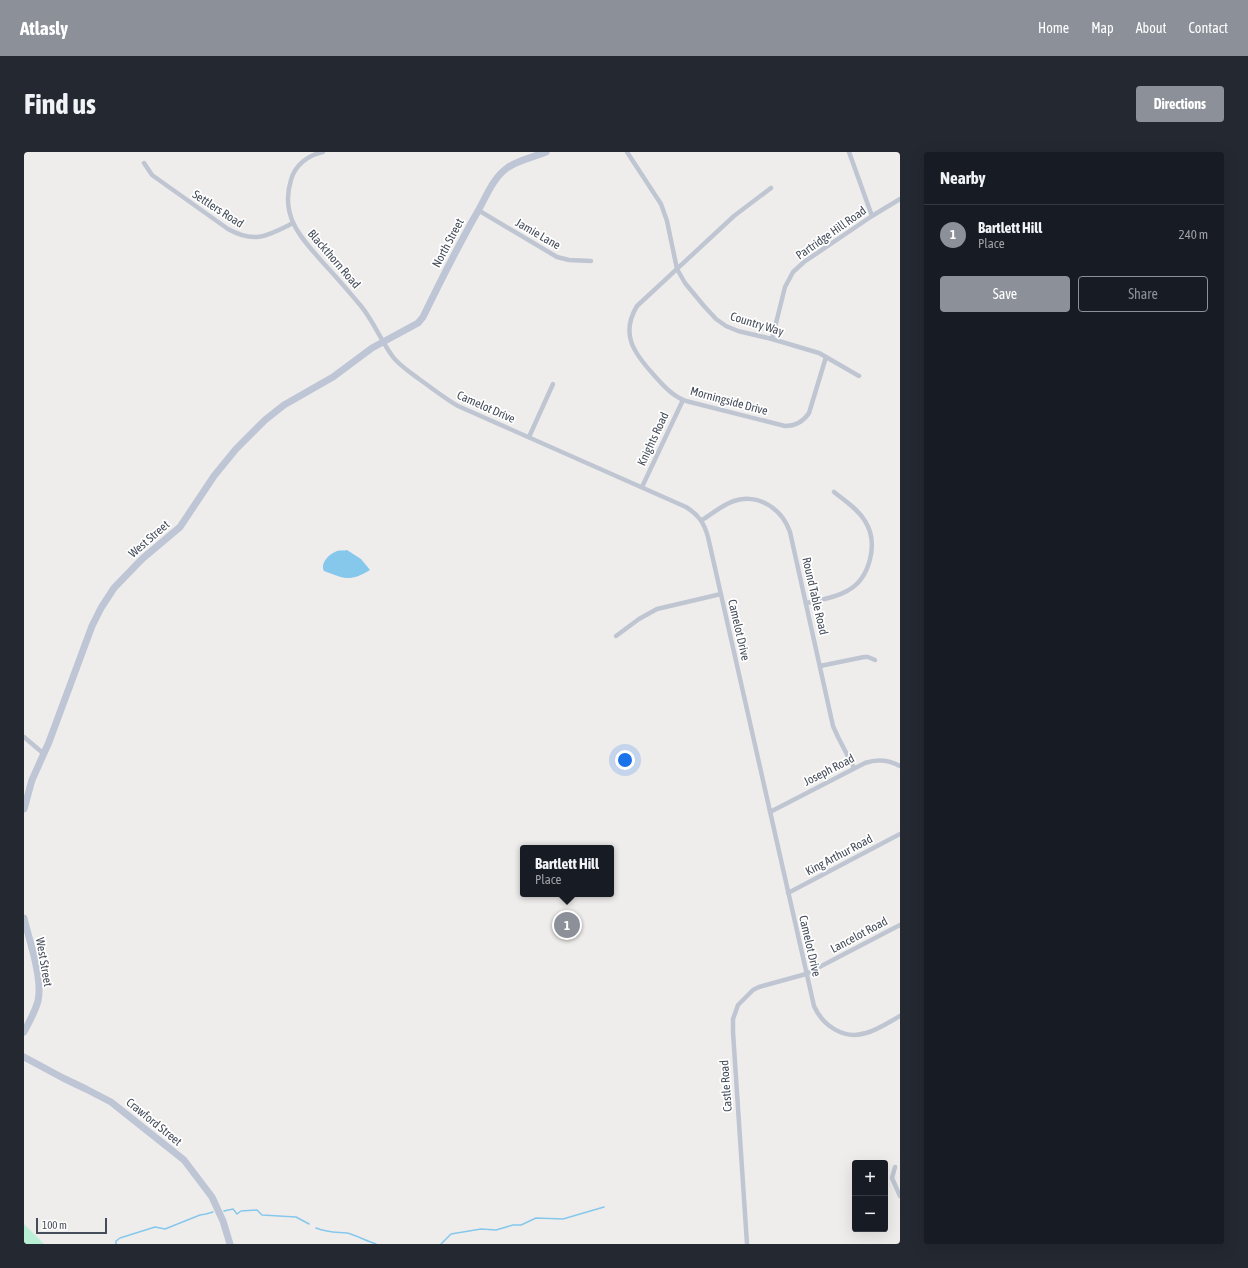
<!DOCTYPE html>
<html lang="en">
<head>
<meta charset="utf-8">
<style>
	:root { --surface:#171b24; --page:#242831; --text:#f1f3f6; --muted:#9ea1a6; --line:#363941; --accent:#8c9099 }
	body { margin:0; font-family:"Asap Condensed",sans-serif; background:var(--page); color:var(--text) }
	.controls { position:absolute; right:12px; bottom:12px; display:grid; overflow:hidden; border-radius:4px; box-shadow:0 4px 16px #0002 }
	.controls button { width:36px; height:36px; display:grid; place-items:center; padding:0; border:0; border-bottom:1px solid var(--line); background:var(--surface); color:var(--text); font:20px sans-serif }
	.scale { position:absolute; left:12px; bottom:10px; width:71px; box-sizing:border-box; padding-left:4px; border:2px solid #454d5a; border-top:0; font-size:11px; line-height:14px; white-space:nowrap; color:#454d5a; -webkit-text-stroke:3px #fff; paint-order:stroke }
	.you { position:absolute; left:601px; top:608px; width:14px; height:14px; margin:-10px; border:3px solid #fff; border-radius:50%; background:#1a73e8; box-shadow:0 0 0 6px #1a73e833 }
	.badge { display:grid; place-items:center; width:26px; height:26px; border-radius:50%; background:var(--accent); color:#fff; font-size:13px; font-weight:700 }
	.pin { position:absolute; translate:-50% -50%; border:2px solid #fff; box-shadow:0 1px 4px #0006 }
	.popup { position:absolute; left:496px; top:693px; width:94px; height:52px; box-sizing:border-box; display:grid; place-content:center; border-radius:4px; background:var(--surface); filter:drop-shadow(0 1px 3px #0005); font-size:13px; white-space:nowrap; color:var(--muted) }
	.popup b { font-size:15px; color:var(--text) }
	.popup::after { content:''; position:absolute; left:50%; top:100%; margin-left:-8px; border:8px solid transparent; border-top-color:var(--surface) }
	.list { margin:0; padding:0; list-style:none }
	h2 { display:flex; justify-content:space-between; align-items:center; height:52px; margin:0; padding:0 16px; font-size:17px }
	h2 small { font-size:13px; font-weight:400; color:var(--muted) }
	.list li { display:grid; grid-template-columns:26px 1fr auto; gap:12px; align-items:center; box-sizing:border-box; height:60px; padding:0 16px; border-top:1px solid var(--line) }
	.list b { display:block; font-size:15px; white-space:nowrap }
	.list p { margin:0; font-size:13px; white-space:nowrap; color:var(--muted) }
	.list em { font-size:13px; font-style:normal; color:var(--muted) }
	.actions { display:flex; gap:8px; padding:12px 16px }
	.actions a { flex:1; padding:9px 0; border:1px solid var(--accent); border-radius:4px; text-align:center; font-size:14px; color:var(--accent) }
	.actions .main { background:var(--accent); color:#fff }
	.map { position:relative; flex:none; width:876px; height:1092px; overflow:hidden; border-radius:4px }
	header { display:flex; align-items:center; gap:24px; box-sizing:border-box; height:56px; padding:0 20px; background:var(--accent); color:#fff }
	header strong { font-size:19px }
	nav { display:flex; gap:22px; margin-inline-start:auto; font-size:14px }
	.intro { display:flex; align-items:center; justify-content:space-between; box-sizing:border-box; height:96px; padding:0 24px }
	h1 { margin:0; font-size:28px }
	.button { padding:10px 18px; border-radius:4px; background:var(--accent); color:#fff; font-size:14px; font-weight:700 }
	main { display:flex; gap:24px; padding:0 24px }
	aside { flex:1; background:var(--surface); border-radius:4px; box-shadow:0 4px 16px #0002 }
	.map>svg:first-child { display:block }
	.green { fill:#b9efd5 }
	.water { fill:#85c8ec }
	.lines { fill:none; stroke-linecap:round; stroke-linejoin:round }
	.stream { stroke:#85c8ec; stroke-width:1.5 }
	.street { stroke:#bfc6d2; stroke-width:4.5 }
	.secondary { stroke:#bec6d6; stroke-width:7 }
	.labels { text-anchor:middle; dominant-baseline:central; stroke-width:3.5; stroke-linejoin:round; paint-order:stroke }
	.street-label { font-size:12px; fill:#454d5a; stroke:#fff }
</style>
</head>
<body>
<header>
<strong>Atlasly</strong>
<nav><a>Home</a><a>Map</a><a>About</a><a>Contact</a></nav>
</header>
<div class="intro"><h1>Find us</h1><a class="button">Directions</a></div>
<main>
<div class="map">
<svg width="876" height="1092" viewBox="0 0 876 1092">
	<rect width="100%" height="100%" fill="#efedec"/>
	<path class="green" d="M0,1072L20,1092H0Z"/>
	<path class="water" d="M323,398L337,407L346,418C326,430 321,427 300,419C296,411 305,402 313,399C316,398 320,399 323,398Z"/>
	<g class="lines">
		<g class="stream">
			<path d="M200,1059L209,1057L213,1062L217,1059L233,1058L238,1063L272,1065L285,1072"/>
			<path d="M292,1076C305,1081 310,1080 323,1081C329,1082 345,1090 352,1092"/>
			<path d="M92,1092V1089L96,1086L131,1075L141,1077L176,1063L182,1062L189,1060"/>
			<path d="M417,1092L427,1082L457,1077L472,1078L489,1073H497L512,1066L539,1067L580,1055"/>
		</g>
		<g class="street">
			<path d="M299,0C284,3 271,13 267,28C255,66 280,89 303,115C315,128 326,141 337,154C350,170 357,189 369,205C376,214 386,220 395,227C408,236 420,246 434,254L662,355C675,363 680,371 684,385L790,854C799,874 820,888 842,881C854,878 865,870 876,864"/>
			<path d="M603,0L637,52L643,69L653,117L661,131L680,154L692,167L702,174L714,179L748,187L795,201L835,224"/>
			<path d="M825,0L848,64"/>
			<path d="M120,11L128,23L204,77C231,92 243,84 269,71"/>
			<path d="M747,36L710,64L613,154C596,182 610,201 629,222C639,233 648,244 662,249L761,274C771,274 779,270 785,261L802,205"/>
			<path d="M454,58L533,105L545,108L567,109"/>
			<path d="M748,187L761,135L769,120L780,110L848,64L876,47"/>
			<path d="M505,285L529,232"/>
			<path d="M618,335L659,248"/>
			<path d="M678,368C688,362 698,353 710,349C735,341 758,357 766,380L809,574L814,585L830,616"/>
			<path d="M782,451C796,448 811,446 823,439C846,427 855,391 841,369C834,357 821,349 810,340"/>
			<path d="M592,484L615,467L633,457L697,442"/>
			<path d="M796,514L840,505H844L851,508"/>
			<path d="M0,585L20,602"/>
			<path d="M746,660L841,611C853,607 865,608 876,614"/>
			<path d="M764,741L876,682"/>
			<path d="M871,1015L868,1026L876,1044"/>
			<path d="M723,1092L709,880V867L714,853L729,838L735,835L782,822L876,773"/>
		</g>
		<g class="secondary">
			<path d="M0,657L8,628L25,590L68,474L77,456L90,436L118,407L156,375L190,324L212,297L241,268L260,253L309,225L348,196L394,171L399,165C416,130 434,94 454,59C462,45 469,26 483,16C494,8 510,5 522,0"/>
			<path d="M0,766C5,788 19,826 14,849C11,860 5,870 0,880"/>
			<path d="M0,905L39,926L62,937L87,950L160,1008L188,1045L199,1069L206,1092"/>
		</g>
	</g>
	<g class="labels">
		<g class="street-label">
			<text transform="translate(194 57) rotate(33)">Settlers Road</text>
			<text transform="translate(807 81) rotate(-35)">Partridge Hill Road</text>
			<text transform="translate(514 82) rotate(30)">Jamie Lane</text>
			<text transform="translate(424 91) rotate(-62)">North Street</text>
			<text transform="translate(310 107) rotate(49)">Blackthorn Road</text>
			<text transform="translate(733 172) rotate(17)">Country Way</text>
			<text transform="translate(705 249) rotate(15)">Morningside Drive</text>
			<text transform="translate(462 255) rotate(24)">Camelot Drive</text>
			<text transform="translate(629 287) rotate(-65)">Knights Road</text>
			<text transform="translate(125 387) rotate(-41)">West Street</text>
			<text transform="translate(791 444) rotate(77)">Round Table Road</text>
			<text transform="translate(715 478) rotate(77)">Camelot Drive</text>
			<text transform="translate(805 618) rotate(-27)">Joseph Road</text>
			<text transform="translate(815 703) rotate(-28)">King Arthur Road</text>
			<text transform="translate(835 783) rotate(-28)">Lancelot Road</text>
			<text transform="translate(786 794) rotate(77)">Camelot Drive</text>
			<text transform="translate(20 810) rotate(80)">West Street</text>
			<text transform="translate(702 934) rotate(-94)">Castle Road</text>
			<text transform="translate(130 970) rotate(39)">Crawford Street</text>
		</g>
	</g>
</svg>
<div class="controls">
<button>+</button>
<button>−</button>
</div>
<div class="scale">100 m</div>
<div class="you"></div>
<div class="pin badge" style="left:543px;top:773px">1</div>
<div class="popup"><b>Bartlett Hill</b>Place</div>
</div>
<aside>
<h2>Nearby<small></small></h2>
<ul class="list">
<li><span class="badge">1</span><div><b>Bartlett Hill</b><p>Place</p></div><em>240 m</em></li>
</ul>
<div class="actions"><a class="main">Save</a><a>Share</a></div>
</aside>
</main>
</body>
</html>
